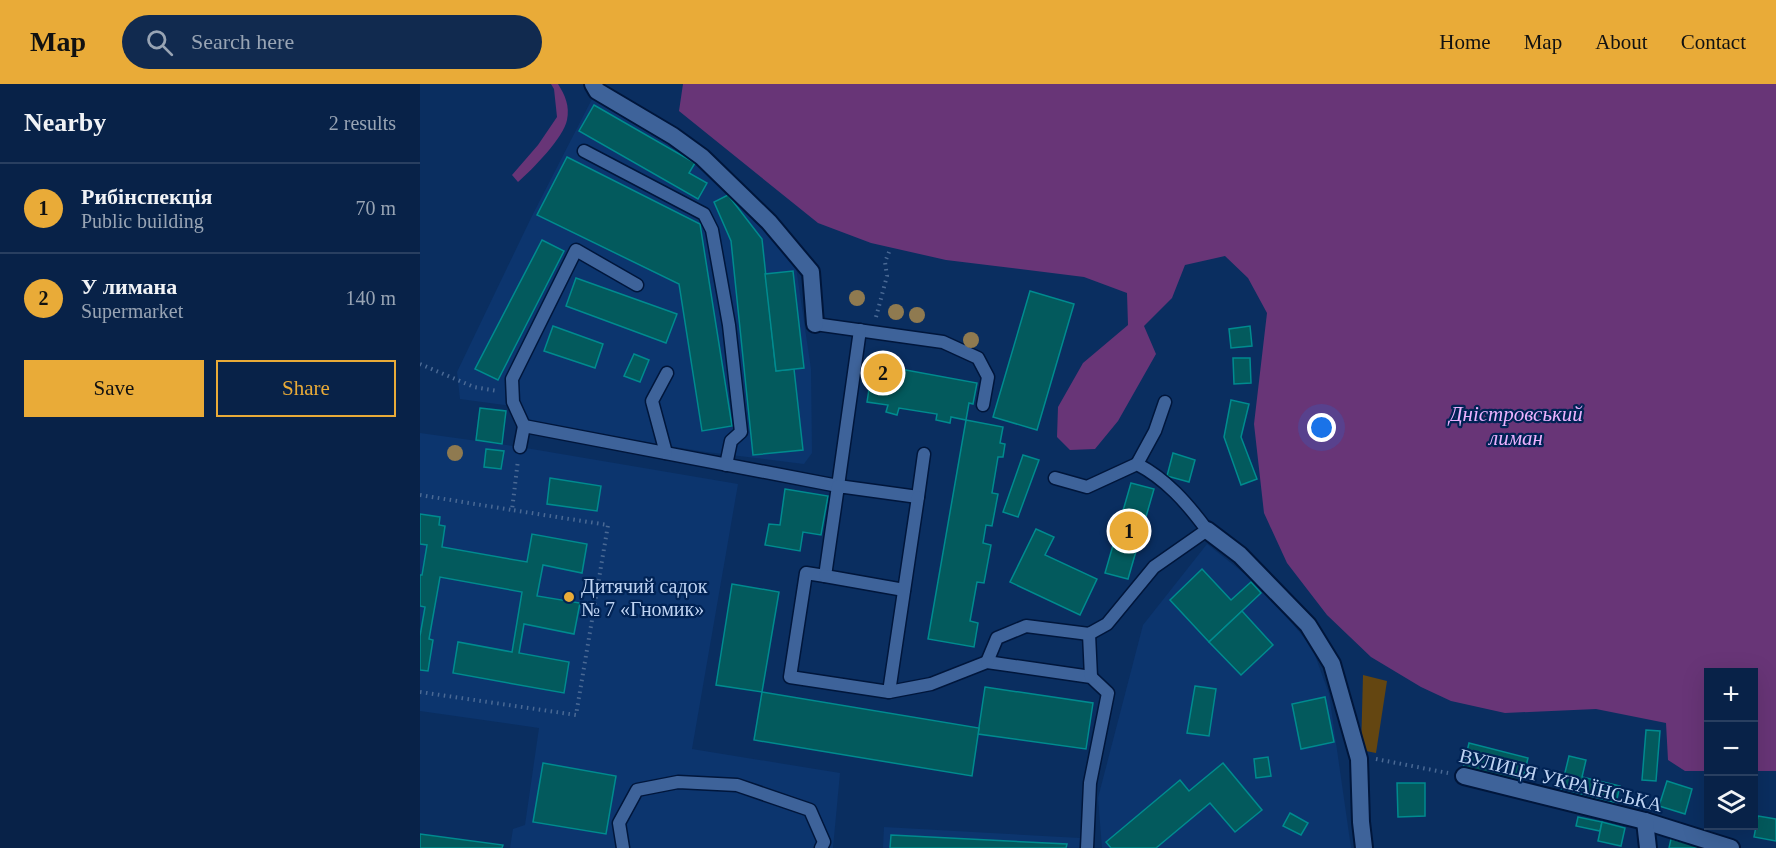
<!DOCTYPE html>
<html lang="en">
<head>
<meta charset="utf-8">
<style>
	:root { --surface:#082248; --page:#112a4f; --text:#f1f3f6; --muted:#98a4b4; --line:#293f60; --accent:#e9ab38 }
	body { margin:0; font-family:Georgia,serif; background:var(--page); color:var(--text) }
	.controls { position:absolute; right:18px; bottom:18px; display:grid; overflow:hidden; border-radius:0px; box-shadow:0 6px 24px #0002 }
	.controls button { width:54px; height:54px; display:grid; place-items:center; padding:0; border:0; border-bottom:2px solid var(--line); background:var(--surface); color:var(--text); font:30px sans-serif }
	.you { position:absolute; left:902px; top:344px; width:21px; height:21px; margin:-15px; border:4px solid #fff; border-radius:50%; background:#1a73e8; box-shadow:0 0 0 9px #1a73e833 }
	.badge { display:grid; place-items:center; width:39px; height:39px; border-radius:50%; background:var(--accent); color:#111; font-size:20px; font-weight:700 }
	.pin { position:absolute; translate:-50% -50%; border:3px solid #fff; box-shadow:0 2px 6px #0006 }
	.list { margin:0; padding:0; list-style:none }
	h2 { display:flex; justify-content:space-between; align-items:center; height:78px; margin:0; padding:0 24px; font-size:26px }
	h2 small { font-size:20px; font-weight:400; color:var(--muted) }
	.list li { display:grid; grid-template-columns:39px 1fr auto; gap:18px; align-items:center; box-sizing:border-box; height:90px; padding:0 24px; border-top:2px solid var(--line) }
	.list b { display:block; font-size:22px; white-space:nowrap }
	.list p { margin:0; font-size:20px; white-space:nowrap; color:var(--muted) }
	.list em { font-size:20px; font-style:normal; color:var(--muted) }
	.actions { display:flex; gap:12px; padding:18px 24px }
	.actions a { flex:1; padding:14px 0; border:2px solid var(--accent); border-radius:0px; text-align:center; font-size:21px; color:var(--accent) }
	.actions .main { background:var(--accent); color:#111 }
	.icon { flex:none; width:33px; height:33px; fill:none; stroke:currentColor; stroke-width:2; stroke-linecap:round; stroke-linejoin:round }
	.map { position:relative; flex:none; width:1356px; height:764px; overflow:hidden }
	header { display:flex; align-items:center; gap:36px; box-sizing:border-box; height:84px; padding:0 30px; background:var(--accent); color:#111 }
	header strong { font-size:28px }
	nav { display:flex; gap:33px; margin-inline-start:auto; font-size:21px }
	.search { width:420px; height:54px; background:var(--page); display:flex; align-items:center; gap:15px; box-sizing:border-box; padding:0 21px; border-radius:33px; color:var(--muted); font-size:22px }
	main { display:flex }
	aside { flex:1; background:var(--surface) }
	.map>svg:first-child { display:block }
	.built { fill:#0c356e }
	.green { fill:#644611 }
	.water { fill:#683577 }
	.building { fill:#035a5d; stroke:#008b8f; stroke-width:1.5 }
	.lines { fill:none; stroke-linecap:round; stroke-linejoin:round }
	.service-casing { stroke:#00163b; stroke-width:15 }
	.minor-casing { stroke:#00163b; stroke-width:20 }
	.path { stroke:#4a6994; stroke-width:4; stroke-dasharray:1.5 4.5; stroke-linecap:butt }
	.service { stroke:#3e639a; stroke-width:12 }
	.minor { stroke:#3e639a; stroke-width:16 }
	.tree { fill:#8f7a50 }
	.poi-dot { fill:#e9ab38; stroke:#012355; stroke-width:2 }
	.labels { text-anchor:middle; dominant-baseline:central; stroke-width:4.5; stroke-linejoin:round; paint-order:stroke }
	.poi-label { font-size:20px; fill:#bed3f2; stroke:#012355; text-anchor:start }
	.street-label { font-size:20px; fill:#bed3f2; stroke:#012355 }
	.water-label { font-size:21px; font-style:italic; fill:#ecb2fe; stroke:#012355 }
</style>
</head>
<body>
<header>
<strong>Map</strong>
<div class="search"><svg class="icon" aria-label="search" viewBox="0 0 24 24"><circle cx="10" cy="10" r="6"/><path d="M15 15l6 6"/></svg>Search here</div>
<nav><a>Home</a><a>Map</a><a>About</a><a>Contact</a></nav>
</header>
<main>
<aside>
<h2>Nearby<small>2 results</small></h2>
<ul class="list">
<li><span class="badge">1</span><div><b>Рибінспекція</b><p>Public building</p></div><em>70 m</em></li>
<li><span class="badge">2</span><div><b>У лимана</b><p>Supermarket</p></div><em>140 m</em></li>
</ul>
<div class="actions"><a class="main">Save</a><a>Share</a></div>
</aside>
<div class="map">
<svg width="1356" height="764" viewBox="0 0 1356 764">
	<rect width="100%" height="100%" fill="#0a2e60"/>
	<g class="built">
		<path d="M172,15L276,76L316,115L376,183L391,285L392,369L384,380L286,368L93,336L91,322L40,315L37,288L112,132Z"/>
		<path d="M0,349L100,363L318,400L272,665L420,689L413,764H90L93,745L105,741L119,644L0,627Z"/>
		<path d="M787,460L830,494L849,512L892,563L909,610L931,764H682L678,714L723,541Z"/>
		<path d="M464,743L660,754L659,764H463Z"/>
	</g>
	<path class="green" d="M943,591L967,597L956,669L941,666Z"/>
	<g class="water">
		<path d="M131,0H138C145,11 150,22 147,36C144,53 112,86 98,98L92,91L118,61L137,33L134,5Z"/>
		<path d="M263,0H1356V687H1334V588H1288V687H1265L1248,676L1246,639L1176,625L1085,629L1031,617L1001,603L951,573L907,531L867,479L844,429L834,340L847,229L828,194L805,172L765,181L752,214L724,242L736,270L698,337L675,365L650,366L637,353L638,323L663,279L708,241L707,209L664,193L526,176L451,159L398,139L259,27Z"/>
	</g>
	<g class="building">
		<path d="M174,21L275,79L269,89L287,99L278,115L159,47Z"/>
		<path d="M147,73L280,140L312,342L282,347L259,200L117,131Z"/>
		<path d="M308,111L342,155L356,287L374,285L383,366L333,371L311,157L294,118Z"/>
		<path d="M122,156L144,167L78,296L55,285Z"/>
		<path d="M373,187L384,284L356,287L345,190Z"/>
		<path d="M156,194L257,230L246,259L146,222Z"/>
		<path d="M610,207L654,220L617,346L573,333Z"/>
		<path d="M133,242L183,260L175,284L124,267Z"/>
		<path d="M830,242L832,262L811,264L809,245Z"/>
		<path d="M214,270L229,276L220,298L204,292Z"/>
		<path d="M813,274H830L831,299L814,300Z"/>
		<path d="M453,280L557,299L553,320L549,319L546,336L531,333L530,339L516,336L517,330L479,324L477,331L466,328L468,321L447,318Z"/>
		<path d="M811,316L829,320L821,353L837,395L821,401L804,353Z"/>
		<path d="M60,324L86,327L82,360L56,356Z"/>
		<path d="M546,336L583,343L580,359L585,360L583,373H578L572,409L578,410L572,442L566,441L563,459L571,461L564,499L557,498L550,537L558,539L554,563L508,555Z"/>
		<path d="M66,365L84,367L81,385L64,383Z"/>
		<path d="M753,369L775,376L769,398L747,392Z"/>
		<path d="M603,371L619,376L598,433L583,428Z"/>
		<path d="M130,394L181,402L177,427L127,420Z"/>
		<path d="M711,399L734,405L708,495L685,489Z"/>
		<path d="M365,405L408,412L401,451L383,448L380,467L345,461L349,440L360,441Z"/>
		<path d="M0,430L20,433L19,441L25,442L22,463L107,478L112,450L167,460L162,489L123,481L117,512L160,519L154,550L104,540L99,569L149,578L144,609L33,589L38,558L92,568L102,508L20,493L9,555L13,556L8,587L0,586V552L5,523L0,522V491H2L7,461L0,460Z"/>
		<path d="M616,445L634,453L625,471L677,495L660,531L590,498Z"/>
		<path d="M782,485L811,516L831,498L841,509L789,558L750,516Z"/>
		<path d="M312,500L359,508L342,608L296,601Z"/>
		<path d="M822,527L853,561L821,591L789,558Z"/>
		<path d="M775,602L796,605L789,652L767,649Z"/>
		<path d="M565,603L673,619L666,665L558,650Z"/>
		<path d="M342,608L559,644L552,692L334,656Z"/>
		<path d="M905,613L914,658L881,665L872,620Z"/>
		<path d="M1226,646L1240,647L1236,697L1222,696Z"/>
		<path d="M1049,659L1108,674L1102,699L1043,685Z"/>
		<path d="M1149,672L1166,676L1162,693L1200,702L1196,719L1141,705Z"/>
		<path d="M848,673L851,692L836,694L834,675Z"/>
		<path d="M123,679L196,692L186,750L113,738Z"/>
		<path d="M803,679L842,726L815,748L790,719L736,764H691L686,758L760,696L769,707Z"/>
		<path d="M1247,697L1272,705L1265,730L1239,722Z"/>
		<path d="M977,699H1005V732L978,733Z"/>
		<path d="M870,729L888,739L881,751L863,742Z"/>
		<path d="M1338,732L1356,735V757L1334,753Z"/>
		<path d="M1158,733L1182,738L1180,747L1156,742Z"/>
		<path d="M1182,738L1205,744L1201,762L1178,757Z"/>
		<path d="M0,750L83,761L82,764H0Z"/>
		<path d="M471,751L647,760L646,764H470Z"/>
		<path d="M1251,755L1285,764H1249Z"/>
	</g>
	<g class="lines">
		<g class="service-casing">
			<g id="service">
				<path d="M164,67L284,130L292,146L309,241L321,348L311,357L306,381"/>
				<path d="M395,240L523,258L558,274L568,293L563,321"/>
				<path d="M104,342L93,318L92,295L156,166L217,201"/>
				<path d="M100,363L104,342L418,402L440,246"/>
				<path d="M246,369L232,317L247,289"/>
				<path d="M504,370L498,413L418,402L405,492L386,489L370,593L469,608L511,600L567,578L671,593L688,609L670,699L667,764"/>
				<path d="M717,380L735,347L745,318"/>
				<path d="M405,492L484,506"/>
				<path d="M669,550L671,593"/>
				<path d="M567,578L577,554L606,542L669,550L687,540L734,483L787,446C767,419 746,395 717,380L667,403L635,394"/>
				<path d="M469,608L498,413"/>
				<path d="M203,764L199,739L217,706L258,698L317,701L390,726L404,758L401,764"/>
			</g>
		</g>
		<g class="minor-casing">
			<g id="minor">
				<path d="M173,0L177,7L253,52L282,73L349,138L391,188L395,240"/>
				<path d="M787,446L820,471L888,541L912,580L939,675L941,738L944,764"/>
				<path d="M1044,692L1225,737L1311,764"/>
				<path d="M1225,737L1228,764"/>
			</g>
		</g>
		<g class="path">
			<path d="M456,233L467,192L465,178L469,168"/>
			<path d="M0,280L54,303L78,307"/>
			<path d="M0,411L92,426L98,376"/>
			<path d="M0,608L156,631L188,441L92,426"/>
			<path d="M956,675L1028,689"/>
		</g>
		<use href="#service" class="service"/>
		<use href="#minor" class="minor"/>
	</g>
	<g class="tree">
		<circle cx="437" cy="214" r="8"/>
		<circle cx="476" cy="228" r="8"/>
		<circle cx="497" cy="231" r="8"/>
		<circle cx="551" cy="256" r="8"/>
		<circle cx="35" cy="369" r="8"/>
	</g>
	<circle class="poi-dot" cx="149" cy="513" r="6"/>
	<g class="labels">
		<g class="poi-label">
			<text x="161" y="502">Дитячий садок<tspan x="161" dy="23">№ 7 «Гномик»</tspan></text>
		</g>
		<g class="street-label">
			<text transform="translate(1141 696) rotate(14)">ВУЛИЦЯ УКРАЇНСЬКА</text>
		</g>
		<g class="water-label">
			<text x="1096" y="330">Дністровський<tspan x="1096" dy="24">лиман</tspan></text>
		</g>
	</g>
</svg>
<div class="controls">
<button>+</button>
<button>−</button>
<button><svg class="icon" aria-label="layers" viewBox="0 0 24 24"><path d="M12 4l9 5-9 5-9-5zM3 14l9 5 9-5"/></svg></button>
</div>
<div class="you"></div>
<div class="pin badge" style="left:709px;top:447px">1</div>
<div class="pin badge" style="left:463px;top:289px">2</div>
</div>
</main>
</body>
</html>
